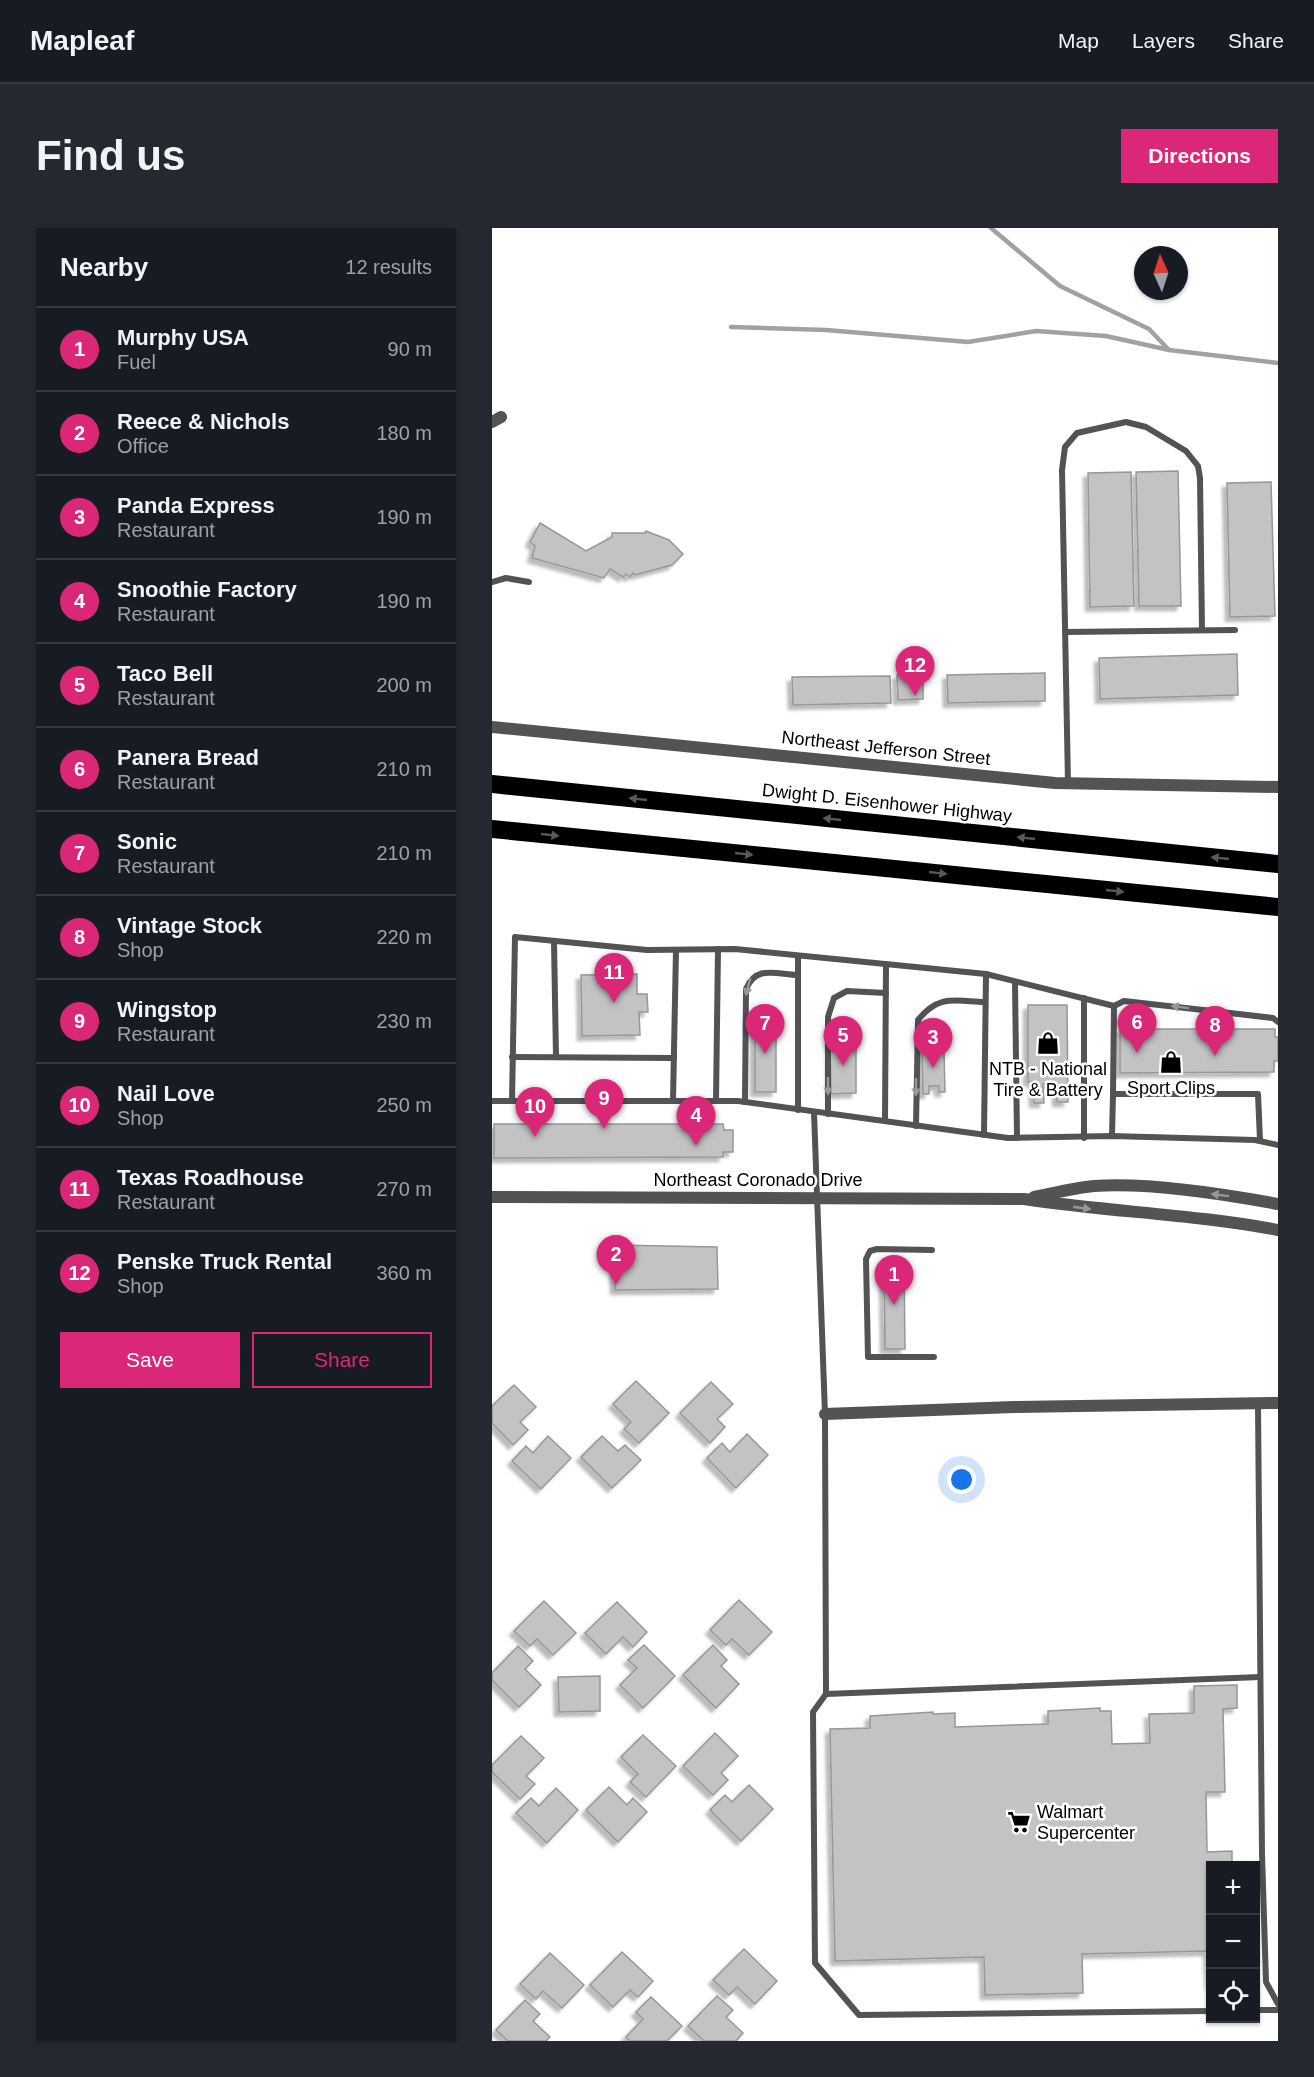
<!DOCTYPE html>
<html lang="en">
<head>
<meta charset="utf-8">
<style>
	:root { --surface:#171b24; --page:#242831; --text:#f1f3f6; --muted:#9ea1a6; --line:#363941; --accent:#db2777 }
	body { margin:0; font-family:Helvetica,sans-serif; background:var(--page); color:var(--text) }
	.controls { position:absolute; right:18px; bottom:18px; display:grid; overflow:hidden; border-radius:0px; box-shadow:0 2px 4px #0004 }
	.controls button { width:54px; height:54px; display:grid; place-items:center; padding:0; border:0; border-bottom:2px solid var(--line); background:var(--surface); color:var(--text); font:30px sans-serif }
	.compass { position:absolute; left:642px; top:18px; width:54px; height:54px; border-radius:50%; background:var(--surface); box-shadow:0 2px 4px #0004; rotate:357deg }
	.you { position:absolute; left:470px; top:1252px; width:21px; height:21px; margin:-15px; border:4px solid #fff; border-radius:50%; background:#1a73e8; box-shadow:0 0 0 9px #1a73e833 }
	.badge { display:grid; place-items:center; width:39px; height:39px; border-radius:50%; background:var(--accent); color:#fff; font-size:20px; font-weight:700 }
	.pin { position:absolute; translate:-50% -50px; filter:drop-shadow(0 2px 3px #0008) }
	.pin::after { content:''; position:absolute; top:32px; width:21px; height:18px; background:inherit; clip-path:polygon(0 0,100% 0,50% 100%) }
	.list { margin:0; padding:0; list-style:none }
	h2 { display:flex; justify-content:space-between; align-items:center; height:78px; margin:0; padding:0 24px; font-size:26px }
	h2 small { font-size:20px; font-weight:400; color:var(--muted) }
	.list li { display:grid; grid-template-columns:39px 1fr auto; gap:18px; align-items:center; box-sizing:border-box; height:84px; padding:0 24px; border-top:2px solid var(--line) }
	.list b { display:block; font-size:22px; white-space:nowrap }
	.list p { margin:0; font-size:20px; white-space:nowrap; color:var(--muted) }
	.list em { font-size:20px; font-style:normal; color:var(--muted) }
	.actions { display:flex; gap:12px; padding:18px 24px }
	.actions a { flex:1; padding:14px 0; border:2px solid var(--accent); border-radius:0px; text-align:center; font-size:21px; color:var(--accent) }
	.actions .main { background:var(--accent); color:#fff }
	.icon { flex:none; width:33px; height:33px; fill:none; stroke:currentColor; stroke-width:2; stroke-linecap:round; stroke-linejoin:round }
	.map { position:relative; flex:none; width:786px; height:1813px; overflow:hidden; border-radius:0px }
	header { display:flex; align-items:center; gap:36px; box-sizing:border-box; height:84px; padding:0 30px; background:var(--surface); border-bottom:2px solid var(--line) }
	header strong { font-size:28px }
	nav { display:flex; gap:33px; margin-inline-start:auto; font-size:21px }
	.intro { display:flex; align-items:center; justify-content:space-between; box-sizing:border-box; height:144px; padding:0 36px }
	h1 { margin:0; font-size:42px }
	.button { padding:15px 27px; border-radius:0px; background:var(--accent); color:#fff; font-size:21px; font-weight:700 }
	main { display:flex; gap:36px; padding:0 36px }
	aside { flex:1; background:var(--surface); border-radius:0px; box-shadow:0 2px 4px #0004 }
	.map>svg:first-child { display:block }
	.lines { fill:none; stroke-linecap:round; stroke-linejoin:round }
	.stream { stroke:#a1a1a1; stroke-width:4.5 }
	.building { fill:#c3c3c3; stroke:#979797; stroke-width:1.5; filter:url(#shadow) }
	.service { stroke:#535353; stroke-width:6 }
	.minor { stroke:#535353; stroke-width:12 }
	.motorway { stroke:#000; stroke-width:18 }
	.oneway { fill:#595959 }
	.oneway2 { fill:#989898 }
	.labels { text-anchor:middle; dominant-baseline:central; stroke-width:5; stroke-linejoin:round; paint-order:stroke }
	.street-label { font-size:18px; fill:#000; stroke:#fff }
	.poi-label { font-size:18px; fill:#000; stroke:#fff }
</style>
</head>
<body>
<header>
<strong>Mapleaf</strong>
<nav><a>Map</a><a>Layers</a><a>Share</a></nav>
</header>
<div class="intro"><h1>Find us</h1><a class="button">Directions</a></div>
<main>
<aside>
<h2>Nearby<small>12 results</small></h2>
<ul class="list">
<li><span class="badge">1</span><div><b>Murphy USA</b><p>Fuel</p></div><em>90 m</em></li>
<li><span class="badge">2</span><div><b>Reece &amp; Nichols</b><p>Office</p></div><em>180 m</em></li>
<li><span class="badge">3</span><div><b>Panda Express</b><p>Restaurant</p></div><em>190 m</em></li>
<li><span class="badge">4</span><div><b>Snoothie Factory</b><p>Restaurant</p></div><em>190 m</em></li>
<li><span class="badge">5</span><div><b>Taco Bell</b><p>Restaurant</p></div><em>200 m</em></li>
<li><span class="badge">6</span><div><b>Panera Bread</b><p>Restaurant</p></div><em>210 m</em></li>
<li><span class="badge">7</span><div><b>Sonic</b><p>Restaurant</p></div><em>210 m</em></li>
<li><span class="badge">8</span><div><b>Vintage Stock</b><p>Shop</p></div><em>220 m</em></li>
<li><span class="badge">9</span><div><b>Wingstop</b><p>Restaurant</p></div><em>230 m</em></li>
<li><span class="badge">10</span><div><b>Nail Love</b><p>Shop</p></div><em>250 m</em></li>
<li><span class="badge">11</span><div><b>Texas Roadhouse</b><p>Restaurant</p></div><em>270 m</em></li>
<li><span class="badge">12</span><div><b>Penske Truck Rental</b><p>Shop</p></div><em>360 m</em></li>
</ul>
<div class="actions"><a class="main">Save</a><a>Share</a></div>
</aside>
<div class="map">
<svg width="786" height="1813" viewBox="0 0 786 1813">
	<defs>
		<filter id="shadow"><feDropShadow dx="-4.5" dy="4.5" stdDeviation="1.5" flood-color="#0004"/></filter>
	</defs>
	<rect width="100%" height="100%" fill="#fff"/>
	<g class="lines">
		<g class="stream">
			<path d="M499,0L568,58L657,101L676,121"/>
			<path d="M239,99L334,102L476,114L544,103L614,108L677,122L786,135"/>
		</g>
	</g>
	<g class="building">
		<path d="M686,243L689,378H647L644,244Z"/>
		<path d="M639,244L642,378L598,379L596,245Z"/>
		<path d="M779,254L783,388L738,389L735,255Z"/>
		<path d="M48,295L94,323L120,309V305H153L154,303L177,312L191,326L180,337L143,347L141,345L138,349L134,346L131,349L118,341L112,350L40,330L43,318L38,314Z"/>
		<path d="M745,426L746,467L608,471L607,430Z"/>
		<path d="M553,445V473L456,475L455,447Z"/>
		<path d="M405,447H431V471L406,472Z"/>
		<path d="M398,448L399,475L301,477L300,449Z"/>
		<path d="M145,746V766H155L156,784H147L148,807L90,808L89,747Z"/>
		<path d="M536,777H575L576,874H565V856H551L552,875H542L541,853L536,854Z"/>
		<rect x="263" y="794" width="21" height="70"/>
		<path d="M628,801H783V809H786V833H782V844L628,845Z"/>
		<path d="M338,811H364V865L339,866Z"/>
		<path d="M430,822H452L453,864H447V858H437V866H431Z"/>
		<path d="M2,896H231L232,902H241V924H231V929L2,930Z"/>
		<path d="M122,1017L225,1019L226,1061L123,1062Z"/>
		<path d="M392,1034H412L413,1121H393Z"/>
		<path d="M144,1153L177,1185L147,1215L132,1201L139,1194L121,1176Z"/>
		<path d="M219,1154L241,1176L225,1191L233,1199L218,1215L188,1185Z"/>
		<path d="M22,1157L44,1179L28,1194L36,1202L21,1217L0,1195V1178Z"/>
		<path d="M255,1206L276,1227L244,1260L215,1230L230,1215L238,1224Z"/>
		<path d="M56,1208L79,1230L49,1261L20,1233L34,1218L41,1225Z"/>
		<path d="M110,1208L126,1223L133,1217L149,1232L120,1260L89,1229Z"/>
		<path d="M247,1372L280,1404L257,1427L240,1411L234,1417L218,1402Z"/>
		<path d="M52,1373L84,1405L61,1427L45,1411L38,1418L22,1403Z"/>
		<path d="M125,1374L155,1404L141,1419L131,1409L114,1426L93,1405Z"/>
		<path d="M152,1417L183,1448L151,1480L128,1457L145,1440L136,1432Z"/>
		<path d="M221,1417L235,1432L229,1438L247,1456L224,1480L191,1447Z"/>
		<path d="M26,1418L41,1433L33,1441L49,1457L27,1479L0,1452V1445Z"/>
		<path d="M108,1448V1483L67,1484L66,1449Z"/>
		<path d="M745,1457V1480L731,1481L733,1564H714L715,1624L740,1623V1638H718V1758L716,1723L590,1726L591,1765L493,1767L492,1729L343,1733L338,1501L378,1500V1488L441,1484V1486L463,1485V1499L556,1496V1483L608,1480V1483H619L620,1516L658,1515L657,1486L702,1485V1458Z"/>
		<path d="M223,1505L246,1528L229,1545L236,1552L221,1567L191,1538Z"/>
		<path d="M151,1507L184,1538L154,1569L138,1554L146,1546L129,1529Z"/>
		<path d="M29,1508L52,1530L34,1548L43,1556L28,1571L0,1544V1537Z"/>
		<path d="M257,1557L281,1581L249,1613L218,1582L233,1567L240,1574Z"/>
		<path d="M117,1559L135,1577L141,1570L155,1584L126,1614L94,1582Z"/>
		<path d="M64,1560L86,1582L55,1615L24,1585L39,1570L47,1578Z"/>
		<path d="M252,1721L285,1753L263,1776L245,1759L237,1767L221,1752Z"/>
		<path d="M130,1724L161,1753L146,1769L138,1762L121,1779L98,1757Z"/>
		<path d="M58,1725L92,1757L70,1780L51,1763L44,1771L28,1756Z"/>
		<path d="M225,1768L241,1782L234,1789L251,1805L244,1813H212L196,1798Z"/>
		<path d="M159,1769L190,1798L175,1813H138L134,1809L151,1791L144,1784Z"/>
		<path d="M33,1772L48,1786L41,1793L58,1809L54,1813H16L4,1802Z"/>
	</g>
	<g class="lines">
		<g class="service">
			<path d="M0,354L14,350L37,354"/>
			<path d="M574,404L743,402"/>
			<path d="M576,555L570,242L573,219L585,205L634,194L654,199L694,223L706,238L708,250L710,402"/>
			<path d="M62,713L64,829"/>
			<path d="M306,728V882"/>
			<path d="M523,754L525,910"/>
			<path d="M592,770V910"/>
			<path d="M20,829L182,830"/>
			<path d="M621,866L622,778L632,773L781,790L786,794"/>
			<path d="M0,873H246L516,910L620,908L763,912L786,917"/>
			<path d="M20,873L23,709L155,722L243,721L494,746L622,778"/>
			<path d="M181,873L184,722"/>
			<path d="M224,873L226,721"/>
			<path d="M253,874L254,761C264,737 283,746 306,747"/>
			<path d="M322,884L333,1186L334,1466L321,1484L323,1735L367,1787L718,1783"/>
			<path d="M336,886V789L342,770L355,763L394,765"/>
			<path d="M393,893L394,736"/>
			<path d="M424,898L426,792C447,766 463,773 493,774"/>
			<path d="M492,907L494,746"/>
			<path d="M620,908L621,866H766L768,912"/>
			<path d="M440,1022L385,1021L378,1023L374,1031L376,1129H442"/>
			<path d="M766,1177L770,1625L774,1754L786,1776"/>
			<path d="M334,1466L768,1449"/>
			<path d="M764,1782H786"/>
		</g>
		<g class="minor">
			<path d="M0,194L9,189"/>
			<path d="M0,499L563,555L786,559"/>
			<path d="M0,969L532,971C617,984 702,986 786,1002"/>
			<path d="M542,969C562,965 582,960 602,958C656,954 732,966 786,976"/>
			<path d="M333,1186L522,1179L786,1175"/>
		</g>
		<g class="motorway">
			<path d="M0,556L786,636"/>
			<path d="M0,601L786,679"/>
		</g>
	</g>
	<defs><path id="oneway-solid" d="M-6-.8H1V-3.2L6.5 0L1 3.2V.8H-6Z" transform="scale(1.5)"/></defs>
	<g class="oneway">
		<use href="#oneway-solid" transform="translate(146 571) rotate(-174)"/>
		<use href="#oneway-solid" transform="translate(340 591) rotate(-174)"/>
		<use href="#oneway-solid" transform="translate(58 607) rotate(6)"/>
		<use href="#oneway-solid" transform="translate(534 610) rotate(-174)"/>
		<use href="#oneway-solid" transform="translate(252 626) rotate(6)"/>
		<use href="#oneway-solid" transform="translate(728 630) rotate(-174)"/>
		<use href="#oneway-solid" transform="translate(446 645) rotate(6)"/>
		<use href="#oneway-solid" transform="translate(623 663) rotate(6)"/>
	</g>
	<g class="oneway2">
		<use href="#oneway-solid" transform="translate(256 759) rotate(105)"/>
		<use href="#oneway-solid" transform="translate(688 779) rotate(-173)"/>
		<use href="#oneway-solid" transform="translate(336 858) rotate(90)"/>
		<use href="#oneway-solid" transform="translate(424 859) rotate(90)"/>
		<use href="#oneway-solid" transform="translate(728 967) rotate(-173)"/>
		<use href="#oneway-solid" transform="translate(590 980) rotate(8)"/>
	</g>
	<defs>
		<g id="shop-bare" transform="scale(1.8)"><path d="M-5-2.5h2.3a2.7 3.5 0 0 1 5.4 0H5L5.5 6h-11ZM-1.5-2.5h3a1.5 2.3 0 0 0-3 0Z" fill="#000" stroke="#fff" stroke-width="2.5" paint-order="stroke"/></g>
		<g id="supermarket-bare" transform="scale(1.8)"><path d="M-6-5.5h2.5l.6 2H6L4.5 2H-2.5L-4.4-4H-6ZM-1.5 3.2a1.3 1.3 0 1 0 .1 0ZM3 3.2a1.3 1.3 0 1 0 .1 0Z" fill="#000" stroke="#fff" stroke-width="2.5" paint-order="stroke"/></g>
	</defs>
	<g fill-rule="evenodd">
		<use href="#shop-bare" x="556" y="815"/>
		<use href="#shop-bare" x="679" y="834"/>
		<use href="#supermarket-bare" x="527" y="1594"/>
	</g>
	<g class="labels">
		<g class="street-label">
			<text transform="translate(394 520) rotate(6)">Northeast Jefferson Street</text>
			<text transform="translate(395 575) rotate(6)">Dwight D. Eisenhower Highway</text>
			<text x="266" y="952">Northeast Coronado Drive</text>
		</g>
		<g class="poi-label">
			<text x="556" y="841">NTB - National<tspan x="556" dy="21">Tire &amp; Battery</tspan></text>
			<text x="679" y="860">Sport Clips</text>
			<text x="545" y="1584" text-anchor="start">Walmart<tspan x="545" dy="21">Supercenter</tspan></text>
		</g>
	</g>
</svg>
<div class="controls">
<button>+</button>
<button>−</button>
<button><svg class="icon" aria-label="locate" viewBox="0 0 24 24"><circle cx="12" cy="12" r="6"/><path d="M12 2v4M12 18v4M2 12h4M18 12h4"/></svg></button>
</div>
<svg class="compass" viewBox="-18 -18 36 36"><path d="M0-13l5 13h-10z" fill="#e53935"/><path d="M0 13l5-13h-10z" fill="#9ea1a6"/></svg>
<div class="you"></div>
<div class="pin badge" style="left:402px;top:1077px">1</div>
<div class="pin badge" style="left:124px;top:1057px">2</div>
<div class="pin badge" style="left:441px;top:840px">3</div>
<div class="pin badge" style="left:204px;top:918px">4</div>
<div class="pin badge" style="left:351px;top:838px">5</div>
<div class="pin badge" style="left:645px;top:825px">6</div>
<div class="pin badge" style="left:273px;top:826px">7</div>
<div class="pin badge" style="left:723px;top:828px">8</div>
<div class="pin badge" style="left:112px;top:901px">9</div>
<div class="pin badge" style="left:43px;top:909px">10</div>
<div class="pin badge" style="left:122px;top:775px">11</div>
<div class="pin badge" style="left:423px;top:468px">12</div>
</div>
</main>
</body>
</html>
